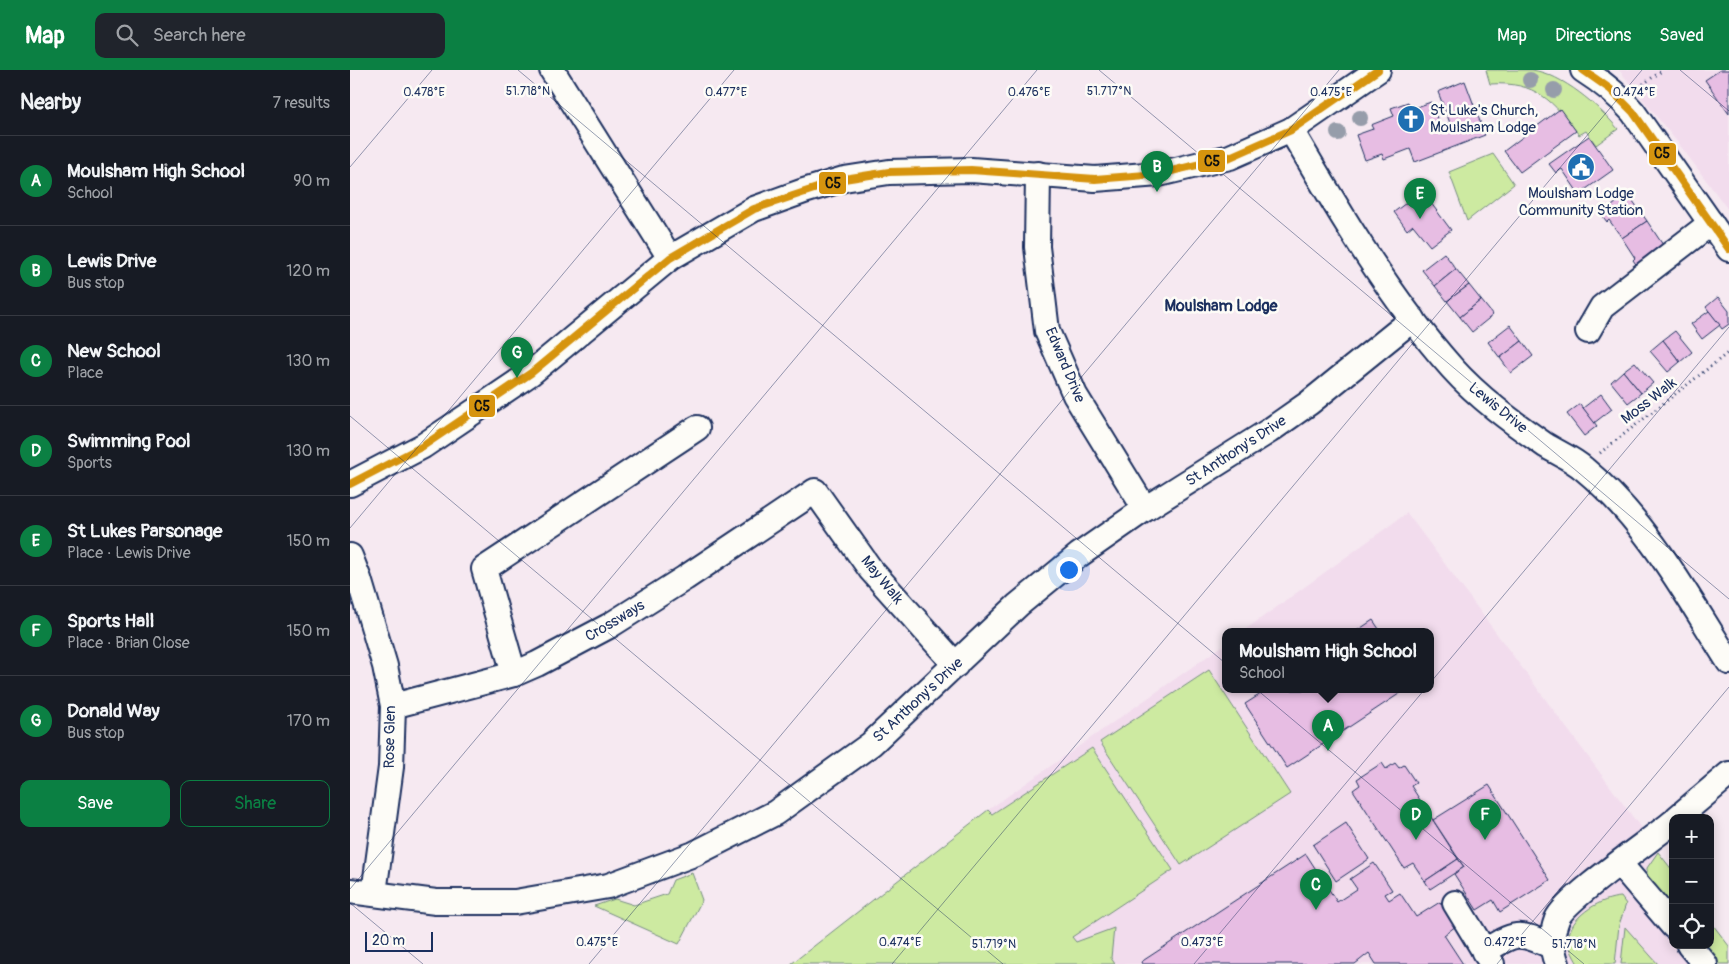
<!DOCTYPE html>
<html lang="en">
<head>
<meta charset="utf-8">
<style>
	:root { --surface:#171b24; --page:#20242c; --text:#f1f3f6; --muted:#9ea1a6; --line:#363941; --accent:#0b8043 }
	body { margin:0; font-family:Pangolin,sans-serif; background:var(--page); color:var(--text) }
	.controls { position:absolute; right:15px; bottom:15px; display:grid; overflow:hidden; border-radius:10px; box-shadow:0 2px 12px #0003 }
	.controls button { width:45px; height:45px; display:grid; place-items:center; padding:0; border:0; border-bottom:1px solid var(--line); background:var(--surface); color:var(--text); font:25px sans-serif }
	.scale { position:absolute; left:15px; bottom:12px; width:68px; box-sizing:border-box; padding-left:5px; border:2px solid #1b2f5e; border-top:0; font-size:14px; line-height:18px; white-space:nowrap; color:#1b2f5e; -webkit-text-stroke:4px #fdfcf7; paint-order:stroke }
	.you { position:absolute; left:718px; top:499px; width:18px; height:18px; margin:-12px; border:4px solid #fff; border-radius:50%; background:#1a73e8; box-shadow:0 0 0 8px #1a73e833 }
	.badge { display:grid; place-items:center; width:32px; height:32px; border-radius:50%; background:var(--accent); color:#fff; font-size:16px; font-weight:700 }
	.pin { position:absolute; translate:-50% -41px; filter:drop-shadow(0 1px 2px #0008) }
	.pin::after { content:''; position:absolute; top:26px; width:18px; height:15px; background:inherit; clip-path:polygon(0 0,100% 0,50% 100%) }
	.popup { position:absolute; left:872px; top:558px; width:212px; height:65px; box-sizing:border-box; display:grid; place-content:center; border-radius:10px; background:var(--surface); filter:drop-shadow(0 1px 4px #0005); font-size:16px; white-space:nowrap; color:var(--muted) }
	.popup b { font-size:19px; color:var(--text) }
	.popup::after { content:''; position:absolute; left:50%; top:100%; margin-left:-10px; border:10px solid transparent; border-top-color:var(--surface) }
	.list { margin:0; padding:0; list-style:none }
	h2 { display:flex; justify-content:space-between; align-items:center; height:65px; margin:0; padding:0 20px; font-size:21px }
	h2 small { font-size:16px; font-weight:400; color:var(--muted) }
	.list li { display:grid; grid-template-columns:32px 1fr auto; gap:15px; align-items:center; box-sizing:border-box; height:90px; padding:0 20px; border-top:1px solid var(--line) }
	.list b { display:block; font-size:19px; white-space:nowrap }
	.list p { margin:0; font-size:16px; white-space:nowrap; color:var(--muted) }
	.list em { font-size:16px; font-style:normal; color:var(--muted) }
	.actions { display:flex; gap:10px; padding:15px 20px }
	.actions a { flex:1; padding:11px 0; border:1px solid var(--accent); border-radius:10px; text-align:center; font-size:18px; color:var(--accent) }
	.actions .main { background:var(--accent); color:#fff }
	.icon { flex:none; width:28px; height:28px; fill:none; stroke:currentColor; stroke-width:2; stroke-linecap:round; stroke-linejoin:round }
	.map { position:relative; flex:none; width:1379px; height:894px; overflow:hidden }
	header { display:flex; align-items:center; gap:30px; box-sizing:border-box; height:70px; padding:0 25px; background:var(--accent); color:#fff }
	header strong { font-size:24px }
	nav { display:flex; gap:28px; margin-inline-start:auto; font-size:18px }
	.search { width:350px; height:45px; background:var(--page); display:flex; align-items:center; gap:12px; box-sizing:border-box; padding:0 18px; border-radius:10px; color:var(--muted); font-size:19px }
	main { display:flex }
	aside { flex:1; background:var(--surface) }
	.map>svg:first-child { display:block }
	.built { fill:#f2dced }
	.green { fill:#cdeaa1; stroke:#748c80 }
	.building { fill:#e7bde3; stroke:#1b2f5e }
	.lines { fill:none; stroke-linecap:round; stroke-linejoin:round }
	.minor-casing { stroke:#1b2f5e; stroke-width:28 }
	.path { stroke:#1b2f5e; stroke-width:3; stroke-dasharray:1 4; stroke-linecap:butt }
	.minor { stroke:#fdfcf7; stroke-width:24 }
	.bus-1-casing { stroke:#fdfcf7; stroke-width:11 }
	.bus-1 { stroke:#d6940e; stroke-width:8 }
	.tree { fill:#969daa }
	.ticks { fill:none; stroke:#1b2f5e; stroke-width:1; stroke-opacity:0.45 }
	.labels { text-anchor:middle; dominant-baseline:central; stroke-width:5; stroke-linejoin:round; paint-order:stroke }
	.poi-label { font-size:15px; fill:#1b2f5e; stroke:#fdfcf7; text-anchor:start }
	.street-label { font-size:15px; fill:#1b2f5e; stroke:#fdfcf7 }
	.neighbourhood-label { font-size:16px; font-weight:bold; fill:#1b2f5e; stroke:#fdfcf7 }
	.ticks-label { font-size:12px; text-anchor:middle; fill:#1b2f5e; stroke:#fdfcf7; stroke-width:5; stroke-linejoin:round; paint-order:stroke }
	.line-badge { stroke:#fdfcf7; stroke-width:2 }
	.pale-badge-label { font-size:14px; text-anchor:middle; font-weight:bold; fill:#111 }
</style>
</head>
<body>
<header>
<strong>Map</strong>
<div class="search"><svg class="icon" aria-label="search" viewBox="0 0 24 24"><circle cx="10" cy="10" r="6"/><path d="M15 15l6 6"/></svg>Search here</div>
<nav><a>Map</a><a>Directions</a><a>Saved</a></nav>
</header>
<main>
<aside>
<h2>Nearby<small>7 results</small></h2>
<ul class="list">
<li><span class="badge">A</span><div><b>Moulsham High School</b><p>School</p></div><em>90 m</em></li>
<li><span class="badge">B</span><div><b>Lewis Drive</b><p>Bus stop</p></div><em>120 m</em></li>
<li><span class="badge">C</span><div><b>New School</b><p>Place</p></div><em>130 m</em></li>
<li><span class="badge">D</span><div><b>Swimming Pool</b><p>Sports</p></div><em>130 m</em></li>
<li><span class="badge">E</span><div><b>St Lukes Parsonage</b><p>Place · Lewis Drive</p></div><em>150 m</em></li>
<li><span class="badge">F</span><div><b>Sports Hall</b><p>Place · Brian Close</p></div><em>150 m</em></li>
<li><span class="badge">G</span><div><b>Donald Way</b><p>Bus stop</p></div><em>170 m</em></li>
</ul>
<div class="actions"><a class="main">Save</a><a>Share</a></div>
</aside>
<div class="map">
<svg width="1379" height="894" viewBox="0 0 1379 894">
	<rect width="100%" height="100%" fill="#f6e9f1"/>
	<filter id="ink" filterUnits="userSpaceOnUse"><feTurbulence type="fractalNoise" baseFrequency=".02" numOctaves="2"/><feDisplacementMap in="SourceGraphic" scale="10" xChannelSelector="R" yChannelSelector="G"/><feConvolveMatrix kernelMatrix="1 2 1 2 8 2 1 2 1" color-interpolation-filters="sRGB"/></filter>
	<g filter="url(#ink)">
		<g class="built">
			<path d="M1269,0H1379V141L1332,78Z"/>
			<path d="M1057,443L1323,801V875H1360V851L1379,876V894H441L638,740L875,574L876,620H1080V562H892Z"/>
		</g>
		<g class="green">
			<path d="M1136,0C1151,0 1168,0 1182,0C1212,4 1249,36 1268,59L1246,75L1236,61L1229,65C1203,31 1186,11 1140,14Z"/>
			<path d="M1143,84L1164,114L1117,151L1099,102Z"/>
			<path d="M859,600L940,724L831,795L750,672Z"/>
			<path d="M742,678L823,800L722,867L726,872L764,858L761,888L765,894H441L638,740L642,744Z"/>
			<path d="M1308,782L1323,801V841L1297,807V798Z"/>
			<path d="M342,803L352,830L329,874L244,836L265,829L284,835L317,824L323,810Z"/>
			<path d="M1271,827L1276,834L1269,855L1265,894H1228C1223,885 1217,876 1219,865C1223,844 1252,828 1271,827Z"/>
			<path d="M1360,851L1379,876V894H1367L1352,875H1360Z"/>
			<path d="M1275,857L1308,894H1271Z"/>
		</g>
		<g class="building">
			<path d="M1370,0H1379V44L1355,10Z"/>
			<path d="M1115,11L1135,65L1065,92L1060,79L1034,89L1032,84L1015,90L1006,65L1023,59L1021,55L1044,46L1041,38L1058,32L1061,39L1081,32L1090,57L1100,53L1088,22Z"/>
			<path d="M1210,39L1226,61L1170,102L1154,81Z"/>
			<path d="M1239,66L1263,100L1229,124L1212,99L1206,103L1199,94Z"/>
			<path d="M1072,121L1101,160L1080,176L1063,155L1057,160L1044,142Z"/>
			<path d="M1278,124L1297,151L1272,168L1259,150L1257,152L1251,144Z"/>
			<path d="M1297,151L1315,178L1288,197L1283,190L1285,188L1272,168Z"/>
			<path d="M1094,183L1106,199L1085,216L1072,200Z"/>
			<path d="M1106,199L1119,215L1097,231L1085,216Z"/>
			<path d="M1119,215L1131,230L1110,247L1097,231Z"/>
			<path d="M1368,227L1379,241V254L1372,259L1356,237Z"/>
			<path d="M1131,230L1143,245L1122,262L1110,247Z"/>
			<path d="M1359,241L1370,255L1352,269L1341,254Z"/>
			<path d="M1160,255L1172,271L1150,288L1138,272Z"/>
			<path d="M1325,261L1342,282L1330,292L1313,270Z"/>
			<path d="M1313,270L1330,292L1318,302L1300,281Z"/>
			<path d="M1172,271L1183,286L1161,303L1150,288Z"/>
			<path d="M1285,292L1303,313L1291,323L1273,301Z"/>
			<path d="M1273,301L1291,323L1278,333L1261,312Z"/>
			<path d="M1251,324L1262,339L1244,353L1233,338Z"/>
			<path d="M1230,334L1247,356L1234,366L1217,344Z"/>
			<path d="M1023,550L1031,562H1005Z"/>
			<path d="M917,620H1055L937,698L895,634Z"/>
			<path d="M1032,693L1036,699L1045,693L1049,698L1054,695L1066,713L1061,716L1108,789L1075,811L1063,793L1054,798L1003,720L1010,715L1007,709Z"/>
			<path d="M1139,715L1200,810L1150,842L1143,830L1127,840L1104,804L1114,797L1083,750Z"/>
			<path d="M996,753L1019,789L986,811L963,775Z"/>
			<path d="M956,784L987,832L1007,819L1000,809L1024,793L1042,820L1035,824L1039,830L1050,823L1066,847L1090,832L1106,856L1094,865L1113,894H1026L1019,883L1005,894H792L791,892Z"/>
			<path d="M1108,789L1114,797L1080,819L1075,811Z"/>
		</g>
		<g class="lines">
			<g class="minor-casing">
				<g id="minor">
					<path d="M202,0L320,188"/>
					<path d="M1233,0C1252,12 1268,25 1283,42L1379,179"/>
					<path d="M941,60C989,142 1039,227 1102,298C1129,328 1162,352 1195,375C1208,383 1223,389 1234,399C1297,451 1336,524 1379,592"/>
					<path d="M688,104L687,177L697,261L725,325L795,439"/>
					<path d="M1238,261L1252,237L1361,153"/>
					<path d="M0,414L73,376L181,303L320,188L404,139L454,121L494,109L539,102L621,100L745,109L809,104L880,87L941,60L1028,0"/>
					<path d="M0,486L9,509L35,596L43,636L41,697L24,823"/>
					<path d="M164,604L134,499L347,358"/>
					<path d="M43,636L164,604L187,594L259,556L335,508L465,421L521,500L606,595"/>
					<path d="M1327,748L1379,704"/>
					<path d="M1270,794L1323,856"/>
					<path d="M0,821L86,832H165L258,816L344,784L425,743L521,674L668,535L729,485L795,439L919,361L959,333L1063,249"/>
					<path d="M1105,833L1142,894"/>
					<path d="M1339,875L1355,894"/>
					<path d="M1134,882C1165,862 1168,861 1201,876"/>
					<path d="M1207,894C1201,878 1201,865 1207,849C1215,829 1301,770 1323,752"/>
				</g>
			</g>
			<g class="path">
				<path d="M1289,17L1313,0"/>
				<path d="M1250,383L1379,282"/>
			</g>
			<use href="#minor" class="minor"/>
			<g class="bus-1-casing">
				<g id="bus-1">
					<path d="M1233,0L1260,19L1283,42L1379,179"/>
					<path d="M0,414L73,376L181,303L320,188L404,139L494,109L539,102L621,100L745,109L809,104L880,87L941,60L1028,0"/>
				</g>
			</g>
			<use href="#bus-1" class="bus-1"/>
		</g>
		<g class="tree">
			<circle cx="1180" cy="10" r="8"/>
			<circle cx="1204" cy="20" r="8"/>
			<circle cx="1010" cy="48" r="8"/>
			<circle cx="988" cy="63" r="8"/>
		</g>
	</g>
	<path class="ticks" d="M168,0L1234,894M749,0L1379,529M1330,0L1379,41M0,97L82,0M0,346L653,894M0,458L384,0M0,819L687,0M0,833L73,894M239,894L989,0M542,894L1292,0M844,894L1379,257M1147,894L1379,617"/>
	<defs>
		<g id="church-disc" transform="scale(1.4375)"><circle r="9.5" fill="#1f6fb2" stroke="#fdfcf7"/><path d="M-1.2-6h2.4v3.5h3.3v2.4h-3.3V6h-2.4V-.1h-3.3v-2.4h3.3Z" fill="#fff"/></g>
		<g id="civic-disc" transform="scale(1.4375)"><circle r="9.5" fill="#1f6fb2" stroke="#fdfcf7"/><path d="M-.6-6.5H3V-4.5H.6V-3L4-1V1h2V6H-6V1h2V-1L-.6-3ZM-1.2 2.5V6h2.4V2.5Z" fill="#fff"/></g>
	</defs>
	<g fill-rule="evenodd">
		<use href="#church-disc" x="1061" y="49"/>
		<use href="#civic-disc" x="1231" y="97"/>
	</g>
	<g class="labels">
		<g class="poi-label">
			<text x="1080" y="40">St Luke's Church,<tspan x="1080" dy="17">Moulsham Lodge</tspan></text>
			<text x="1231" y="123" text-anchor="middle">Moulsham Lodge<tspan x="1231" dy="17">Community Station</tspan></text>
		</g>
		<g class="street-label">
			<text transform="translate(715 295) rotate(67)">Edward Drive</text>
			<text transform="translate(1299 331) rotate(-38)">Moss Walk</text>
			<text transform="translate(1148 338) rotate(39)">Lewis Drive</text>
			<text transform="translate(886 381) rotate(-33)">St Anthony's Drive</text>
			<text transform="translate(532 510) rotate(51)">May Walk</text>
			<text transform="translate(265 551) rotate(-31)">Crossways</text>
			<text transform="translate(568 630) rotate(-43)">St Anthony's Drive</text>
			<text transform="translate(40 667) rotate(-89)">Rose Glen</text>
		</g>
		<g class="neighbourhood-label">
			<text x="871" y="236">Moulsham Lodge</text>
		</g>
	</g>
	<g class="ticks-label">
		<text x="178" y="25">51.718°N</text>
		<text x="759" y="25">51.717°N</text>
		<text x="74" y="26">0.478°E</text>
		<text x="376" y="26">0.477°E</text>
		<text x="679" y="26">0.476°E</text>
		<text x="981" y="26">0.475°E</text>
		<text x="1284" y="26">0.474°E</text>
		<text x="247" y="876">0.475°E</text>
		<text x="550" y="876">0.474°E</text>
		<text x="852" y="876">0.473°E</text>
		<text x="1155" y="876">0.472°E</text>
		<text x="644" y="878">51.719°N</text>
		<text x="1224" y="878">51.718°N</text>
	</g>
	<g class="line-badge">
		<rect x="1298" y="72" width="29" height="24" rx="5" fill="#d6940e"/>
		<rect x="847" y="79" width="29" height="24" rx="5" fill="#d6940e"/>
		<rect x="468" y="101" width="29" height="24" rx="5" fill="#d6940e"/>
		<rect x="118" y="324" width="28" height="24" rx="5" fill="#d6940e"/>
	</g>
	<g class="pale-badge-label">
		<text x="1312" y="88">C5</text>
		<text x="862" y="96">C5</text>
		<text x="483" y="118">C5</text>
		<text x="132" y="341">C5</text>
	</g>
</svg>
<div class="controls">
<button>+</button>
<button>−</button>
<button><svg class="icon" aria-label="locate" viewBox="0 0 24 24"><circle cx="12" cy="12" r="6"/><path d="M12 2v4M12 18v4M2 12h4M18 12h4"/></svg></button>
</div>
<div class="scale">20 m</div>
<div class="you"></div>
<div class="pin badge" style="left:978px;top:681px">A</div>
<div class="popup"><b>Moulsham High School</b>School</div>
<div class="pin badge" style="left:807px;top:122px">B</div>
<div class="pin badge" style="left:966px;top:840px">C</div>
<div class="pin badge" style="left:1066px;top:770px">D</div>
<div class="pin badge" style="left:1070px;top:149px">E</div>
<div class="pin badge" style="left:1135px;top:770px">F</div>
<div class="pin badge" style="left:167px;top:308px">G</div>
</div>
</main>
</body>
</html>
